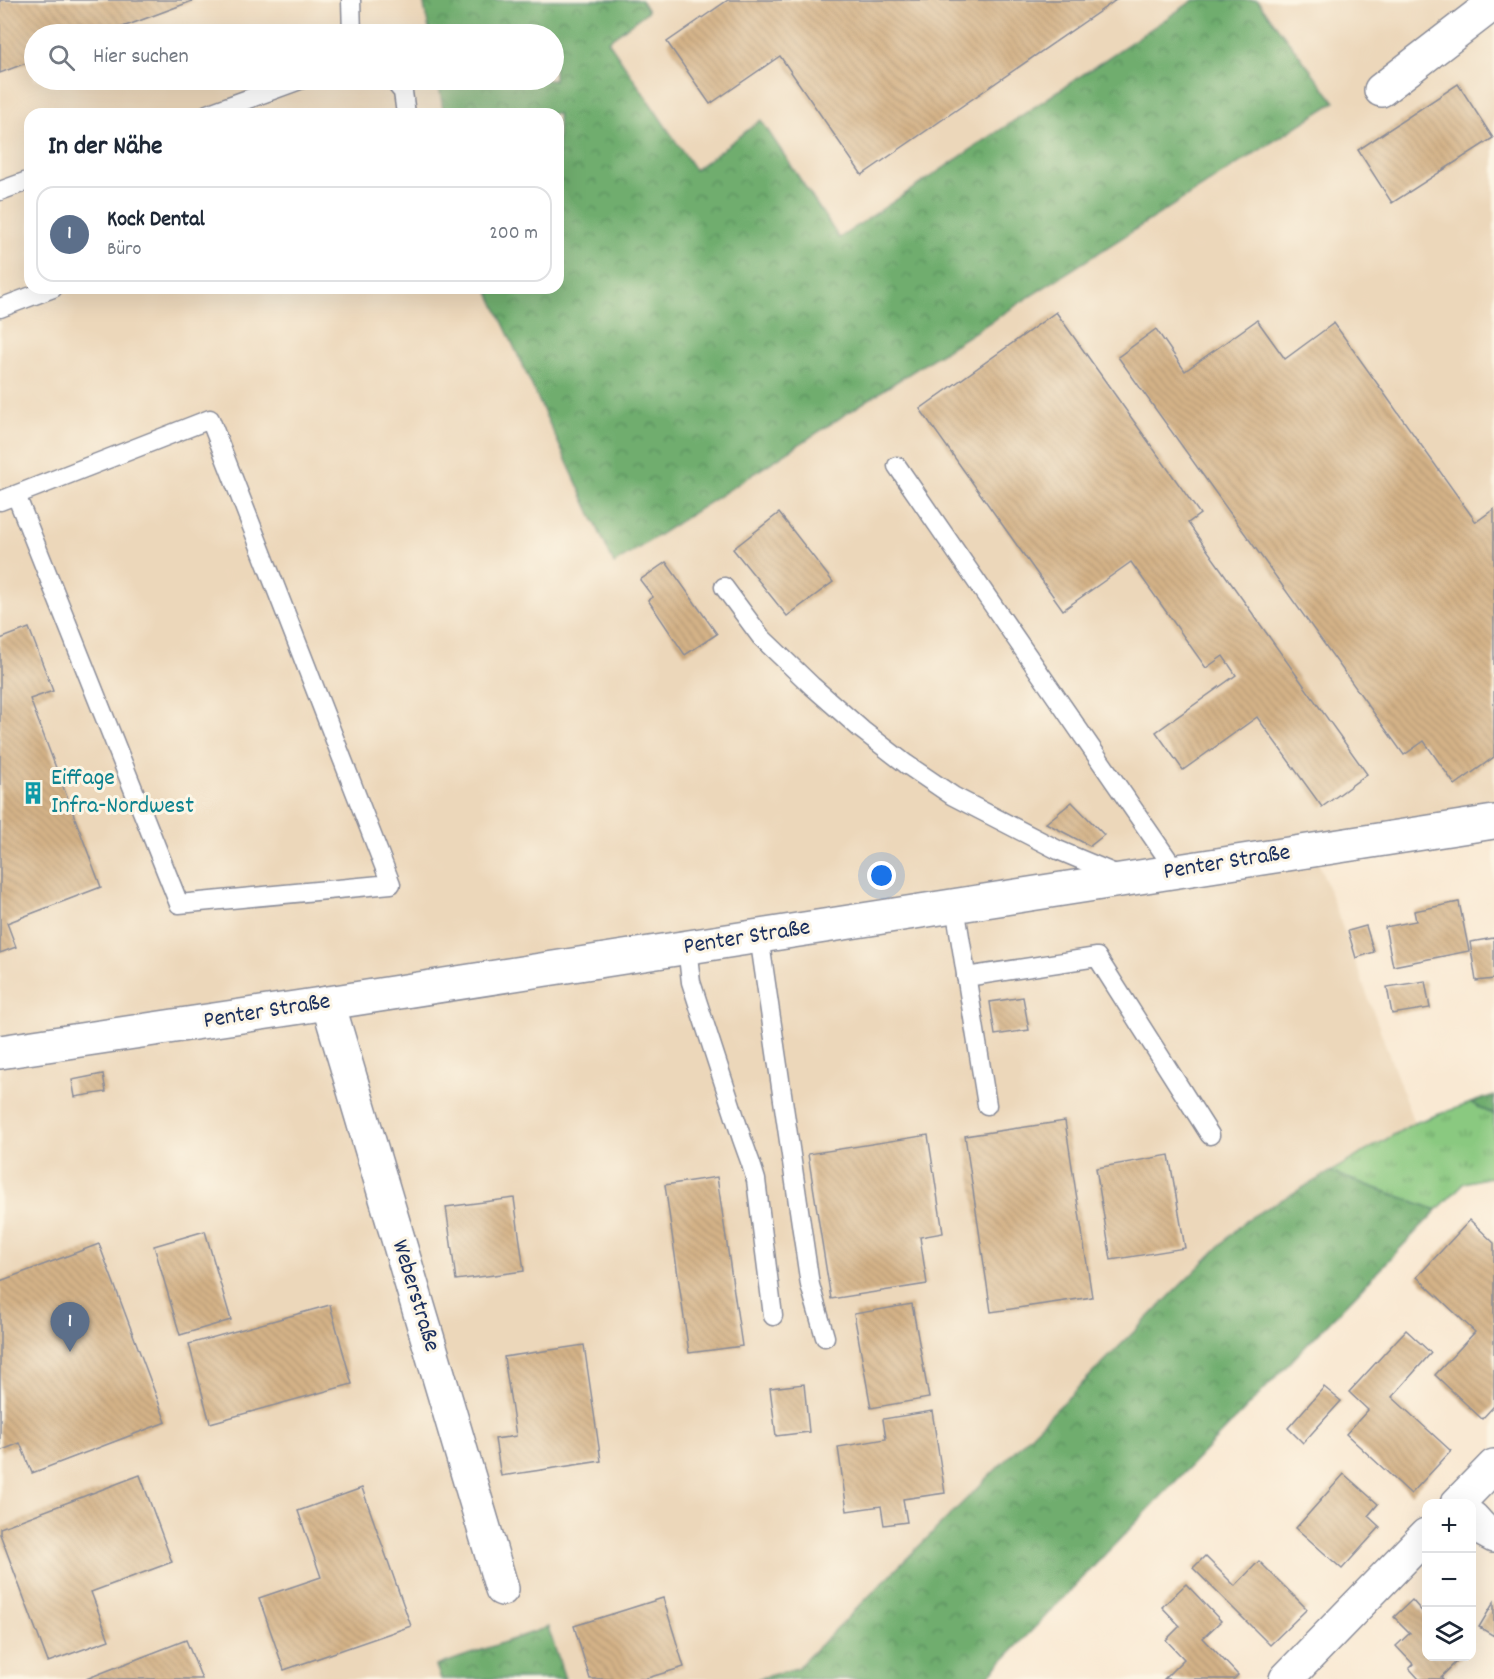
<!DOCTYPE html>
<html lang="de">
<head>
<meta charset="utf-8">
<style>
	:root { --surface:#fff; --page:#f6f6f7; --text:#1f2937; --muted:#747a83; --line:#e0e1e3; --accent:#0f766e }
	body { margin:0; font-family:Dekko,sans-serif; background:var(--page); color:var(--text) }
	.controls { position:absolute; right:18px; bottom:18px; display:grid; overflow:hidden; border-radius:12px; box-shadow:0 6px 24px #0002 }
	.controls button { width:54px; height:54px; display:grid; place-items:center; padding:0; border:0; border-bottom:2px solid var(--line); background:var(--surface); color:var(--text); font:30px sans-serif }
	.you { position:absolute; left:882px; top:876px; width:21px; height:21px; margin:-15px; border:4px solid #fff; border-radius:50%; background:#1a73e8; box-shadow:0 0 0 9px #1a73e833 }
	.badge { display:grid; place-items:center; width:39px; height:39px; border-radius:50%; background:var(--accent); color:#fff; font-size:20px; font-weight:700 }
	.pin { position:absolute; translate:-50% -50px; filter:drop-shadow(0 2px 3px #0008) }
	.pin::after { content:''; position:absolute; top:32px; width:21px; height:18px; background:inherit; clip-path:polygon(0 0,100% 0,50% 100%) }
	.list { margin:0; padding:0; list-style:none }
	h2 { display:flex; justify-content:space-between; align-items:center; height:78px; margin:0; padding:0 24px; font-size:26px }
	h2 small { font-size:20px; font-weight:400; color:var(--muted) }
	.list li { display:grid; grid-template-columns:39px 1fr auto; gap:18px; align-items:center; box-sizing:border-box; height:96px; margin:0 12px 12px; padding:0 12px; border:2px solid var(--line); border-radius:18px }
	.list b { display:block; font-size:22px; white-space:nowrap }
	.list p { margin:0; font-size:20px; white-space:nowrap; color:var(--muted) }
	.list em { font-size:20px; font-style:normal; color:var(--muted) }
	.icon { flex:none; width:33px; height:33px; fill:none; stroke:currentColor; stroke-width:2; stroke-linecap:round; stroke-linejoin:round }
	.map { position:relative; flex:none; width:1494px; height:1679px; overflow:hidden }
	.search { position:absolute; background:var(--surface); box-shadow:0 6px 24px #0002; left:24px; top:24px; width:540px; height:66px; display:flex; align-items:center; gap:15px; box-sizing:border-box; padding:0 21px; border-radius:33px; color:var(--muted); font-size:22px }
	.panel { position:absolute; background:var(--surface); box-shadow:0 6px 24px #0002; left:24px; top:108px; width:540px; height:186px; border-radius:18px }
	.map>svg:first-child { display:block }
	.built { fill:#ecd7ba; fill-rule:evenodd }
	.grass { fill:url(#grass-tufts); stroke:#527c6f; stroke-width:1.5 }
	.forest { fill:url(#forest-crowns); stroke:#456e66; stroke-width:1.5 }
	.building { fill:url(#building-back-hatch) }
	.lines { fill:none; stroke-linecap:round; stroke-linejoin:round }
	.lane-casing { stroke:#8a8c98; stroke-width:21 }
	.street-casing { stroke:#8a8c98; stroke-width:36 }
	.lane { stroke:#fff; stroke-width:18 }
	.street { stroke:#fff; stroke-width:33 }
	.labels { text-anchor:middle; dominant-baseline:central; stroke-width:6; stroke-linejoin:round; paint-order:stroke }
	.culture-label { font-size:24px; fill:#0d838f; stroke:#fcf5e5; text-anchor:start }
	.street-label { font-size:24px; fill:#1b2f5e; stroke:#fcf5e5 }
</style>
</head>
<body>
<div class="map">
<svg width="1494" height="1679" viewBox="0 0 1494 1679">
	<defs>
		<pattern id="grass-tufts" width="24" height="20" patternUnits="userSpaceOnUse" patternTransform="scale(1.5)"><rect width="24" height="20" fill="#8ac980"/><path d="M3 7l-1-3M5 7V3M7 7l1-3M15 17l-1-3M17 17v-4M19 17l1-3" fill="none" stroke="#70a46c"/></pattern>
		<pattern id="forest-crowns" width="20" height="18" patternUnits="userSpaceOnUse" patternTransform="scale(1.5)"><rect width="20" height="18" fill="#6fad6e"/><path d="M2 6a3 3 0 1 1 6 0M12 15a3 3 0 1 1 6 0" fill="none" stroke="#5a8d5e"/></pattern>
		<pattern id="building-back-hatch" width="6" height="6" patternUnits="userSpaceOnUse" patternTransform="scale(1.5)"><rect width="6" height="6" fill="#d4b287"/><path d="M-1 5l2 2M0 0l6 6M5-1l2 2" fill="none" stroke="#b59977"/></pattern>
	</defs>
	<rect width="100%" height="100%" fill="#fcf5e5"/>
	<filter id="ink" filterUnits="userSpaceOnUse"><feTurbulence type="fractalNoise" baseFrequency=".0167" numOctaves="2"/><feDisplacementMap in="SourceGraphic" scale="12" xChannelSelector="R" yChannelSelector="G"/><feConvolveMatrix kernelMatrix="1 2 1 2 8 2 1 2 1" color-interpolation-filters="sRGB"/></filter>
	<filter id="wash" filterUnits="userSpaceOnUse"><feTurbulence type="fractalNoise" baseFrequency=".008" numOctaves="4" result="noise"/><feDisplacementMap in="SourceGraphic" scale="24" xChannelSelector="R" yChannelSelector="G"/><feGaussianBlur stdDeviation="1.35" result="paint"/><feColorMatrix in="noise" values="0 0 0 0 0 0 0 0 0 0 0 0 0 0 0 0 0 1.4 0 .05"/><feComposite in="paint" operator="in"/></filter>
	<g filter="url(#wash)">
		<rect width="100%" height="100%" fill="#f9e9d3"/>
		<path class="built" d="M0,0H1494V822L1313,850L1323,874L1414,1123L1246,1220L797,1668L757,1679H565L548,1628L437,1666L441,1679H0ZM34,34H554V80H34ZM30,114H558V288H30Z"/>
		<path class="grass" d="M1471,1103L1494,1115V1180L1490,1177L1464,1183L1437,1210L1330,1172L1414,1123Z"/>
		<g class="forest">
			<path d="M423,0H641L648,11L608,41L695,170L761,120L839,238L1194,0H1257L1335,102L877,394L614,564L487,288H558V114H444L438,80H554V34H430Z"/>
			<path d="M1494,1095V1115L1471,1103Z"/>
			<path d="M1330,1172L1437,1210L985,1679H757L797,1668L1246,1220Z"/>
			<path d="M548,1627L565,1679H441L436,1666Z"/>
		</g>
		<g id="blocks">
			<g class="building">
				<path d="M0,0H195L104,34H34V60L0,73Z"/>
				<path d="M728,0H1116L862,175L780,56L710,104L667,42Z"/>
				<path d="M1458,84L1493,138L1392,203L1358,150Z"/>
				<path d="M1056,312L1200,514L1188,523L1367,774L1322,807L1257,717L1183,770L1156,732L1236,675L1223,656L1206,668L1131,562L1063,610L920,409Z"/>
				<path d="M1257,320L1285,359L1334,323L1476,522L1494,509V757L1455,785L1424,741L1404,755L1118,357L1156,329L1185,371Z"/>
				<path d="M779,513L833,582L787,616L733,549Z"/>
				<path d="M666,562L717,634L685,655L648,600L653,597L640,580Z"/>
				<path d="M29,628L53,691L30,699L101,887L7,923L16,947L0,953V639Z"/>
				<path d="M1072,802L1104,835L1090,846L1046,823Z"/>
				<path d="M1459,902L1469,951L1393,966L1385,927L1416,921L1414,911Z"/>
				<path d="M1366,926L1374,952L1356,958L1348,931Z"/>
				<path d="M1494,938V979L1476,981L1470,942Z"/>
				<path d="M1425,981L1430,1008L1392,1014L1387,987Z"/>
				<path d="M1023,997L1029,1030L995,1035L990,1002Z"/>
				<path d="M103,1074L106,1092L75,1097L72,1080Z"/>
				<path d="M1065,1121L1092,1297L991,1312L965,1136Z"/>
				<path d="M928,1135L943,1233L920,1237L927,1284L831,1299L808,1154Z"/>
				<path d="M1169,1155L1185,1248L1111,1260L1096,1168Z"/>
				<path d="M717,1177L742,1346L689,1353L665,1185Z"/>
				<path d="M514,1198L524,1271L456,1280L446,1207Z"/>
				<path d="M1470,1220L1494,1243V1406L1482,1419L1435,1375L1475,1332L1417,1277Z"/>
				<path d="M205,1231L231,1320L180,1335L154,1246Z"/>
				<path d="M99,1244L166,1422L32,1473L20,1443L0,1451V1281Z"/>
				<path d="M912,1304L929,1398L871,1408L854,1314Z"/>
				<path d="M330,1305L352,1384L210,1423L189,1344Z"/>
				<path d="M1406,1330L1431,1353L1392,1397L1451,1451L1411,1494L1346,1434L1368,1410L1349,1392Z"/>
				<path d="M584,1345L601,1461L501,1476L495,1439L516,1436L504,1357Z"/>
				<path d="M804,1384L809,1432L776,1436L770,1388Z"/>
				<path d="M1324,1387L1341,1401L1303,1443L1288,1428Z"/>
				<path d="M932,1411L945,1493L903,1499L907,1522L884,1525L881,1506L847,1511L838,1447L886,1439L883,1419Z"/>
				<path d="M1344,1474L1378,1504L1368,1516L1380,1527L1342,1569L1296,1528Z"/>
				<path d="M140,1475L172,1562L91,1592L109,1640L48,1662L0,1534V1528Z"/>
				<path d="M362,1488L411,1626L284,1670L259,1598L321,1577L298,1511Z"/>
				<path d="M1205,1556L1235,1586L1259,1561L1307,1609L1270,1645L1193,1568Z"/>
				<path d="M1186,1584L1221,1621L1203,1638L1238,1675L1234,1679H1164L1184,1659L1166,1640L1180,1626L1162,1607Z"/>
				<path d="M663,1598L684,1667L644,1679H590L574,1626Z"/>
				<path d="M1412,1600L1426,1616V1656H1462L1441,1677L1443,1679H1419L1409,1668L1413,1664L1396,1646L1410,1633L1394,1617Z"/>
				<path d="M1494,1602V1636L1479,1627Z"/>
				<path d="M186,1640L202,1679H86Z"/>
			</g>
		</g>
	</g>
	<g filter="url(#ink)">
		<use href="#blocks" fill-opacity="0" stroke="#8a8c98" stroke-width="1.5"/>
		<g class="lines">
			<g class="lane-casing">
				<g id="lane">
					<path d="M351,0L352,34"/>
					<path d="M393,80L403,92L406,114"/>
					<path d="M207,114L300,80"/>
					<path d="M0,191L30,180"/>
					<path d="M0,308L53,288"/>
					<path d="M897,466L1176,871"/>
					<path d="M0,501L210,419L391,884L179,904L16,495"/>
					<path d="M724,587L761,637L812,686L862,730L906,764L953,796L1058,850L1120,876"/>
					<path d="M955,906L987,1105"/>
					<path d="M759,936L810,1285L825,1337"/>
					<path d="M687,947L691,982L742,1139L751,1164L756,1180L773,1316"/>
					<path d="M966,977L1097,957L1210,1135"/>
				</g>
			</g>
			<g class="street-casing">
				<g id="street">
					<path d="M1381,90L1494,3"/>
					<path d="M328,1003L502,1589"/>
					<path d="M0,1052L328,1003L1494,822"/>
					<path d="M1457,1504L1494,1466"/>
					<path d="M1472,1518L1483,1530L1494,1536"/>
					<path d="M1286,1679L1426,1535"/>
				</g>
			</g>
			<use href="#lane" class="lane"/>
			<use href="#street" class="street"/>
		</g>
	</g>
	<defs>
		<g id="building-bare" transform="scale(1.8)"><path d="M-4-6H4V6H1V3H-1V6H-4ZM-2.5-4.3h1.7v1.8h-1.7ZM.8-4.3h1.7v1.8H.8ZM-2.5-1h1.7V.8h-1.7ZM.8-1h1.7V.8H.8Z" fill="#0f9aa8" stroke="#fcf5e5" stroke-width="2.5" paint-order="stroke"/></g>
	</defs>
	<g fill-rule="evenodd">
		<use href="#building-bare" x="33" y="793"/>
	</g>
	<g class="labels">
		<g class="culture-label">
			<text x="51" y="779">Eiffage<tspan x="51" dy="28">Infra-Nordwest</tspan></text>
		</g>
		<g class="street-label">
			<text transform="translate(1227 863) rotate(-9)">Penter Straße</text>
			<text transform="translate(747 938) rotate(-9)">Penter Straße</text>
			<text transform="translate(267 1012) rotate(-9)">Penter Straße</text>
			<text transform="translate(415 1296) rotate(73)">Weberstraße</text>
		</g>
	</g>
</svg>
<div class="controls">
<button>+</button>
<button>−</button>
<button><svg class="icon" aria-label="layers" viewBox="0 0 24 24"><path d="M12 4l9 5-9 5-9-5zM3 14l9 5 9-5"/></svg></button>
</div>
<div class="you"></div>
<div class="pin badge" style="left:70px;top:1352px;background:#5c6f8a">1</div>
<div class="search"><svg class="icon" aria-label="search" viewBox="0 0 24 24"><circle cx="10" cy="10" r="6"/><path d="M15 15l6 6"/></svg>Hier suchen</div>
<section class="panel">
<h2>In der Nähe<small></small></h2>
<ul class="list">
<li><span class="badge" style="background:#5c6f8a">1</span><div><b>Kock Dental</b><p>Büro</p></div><em>200 m</em></li>
</ul>
</section>
</div>
</body>
</html>
